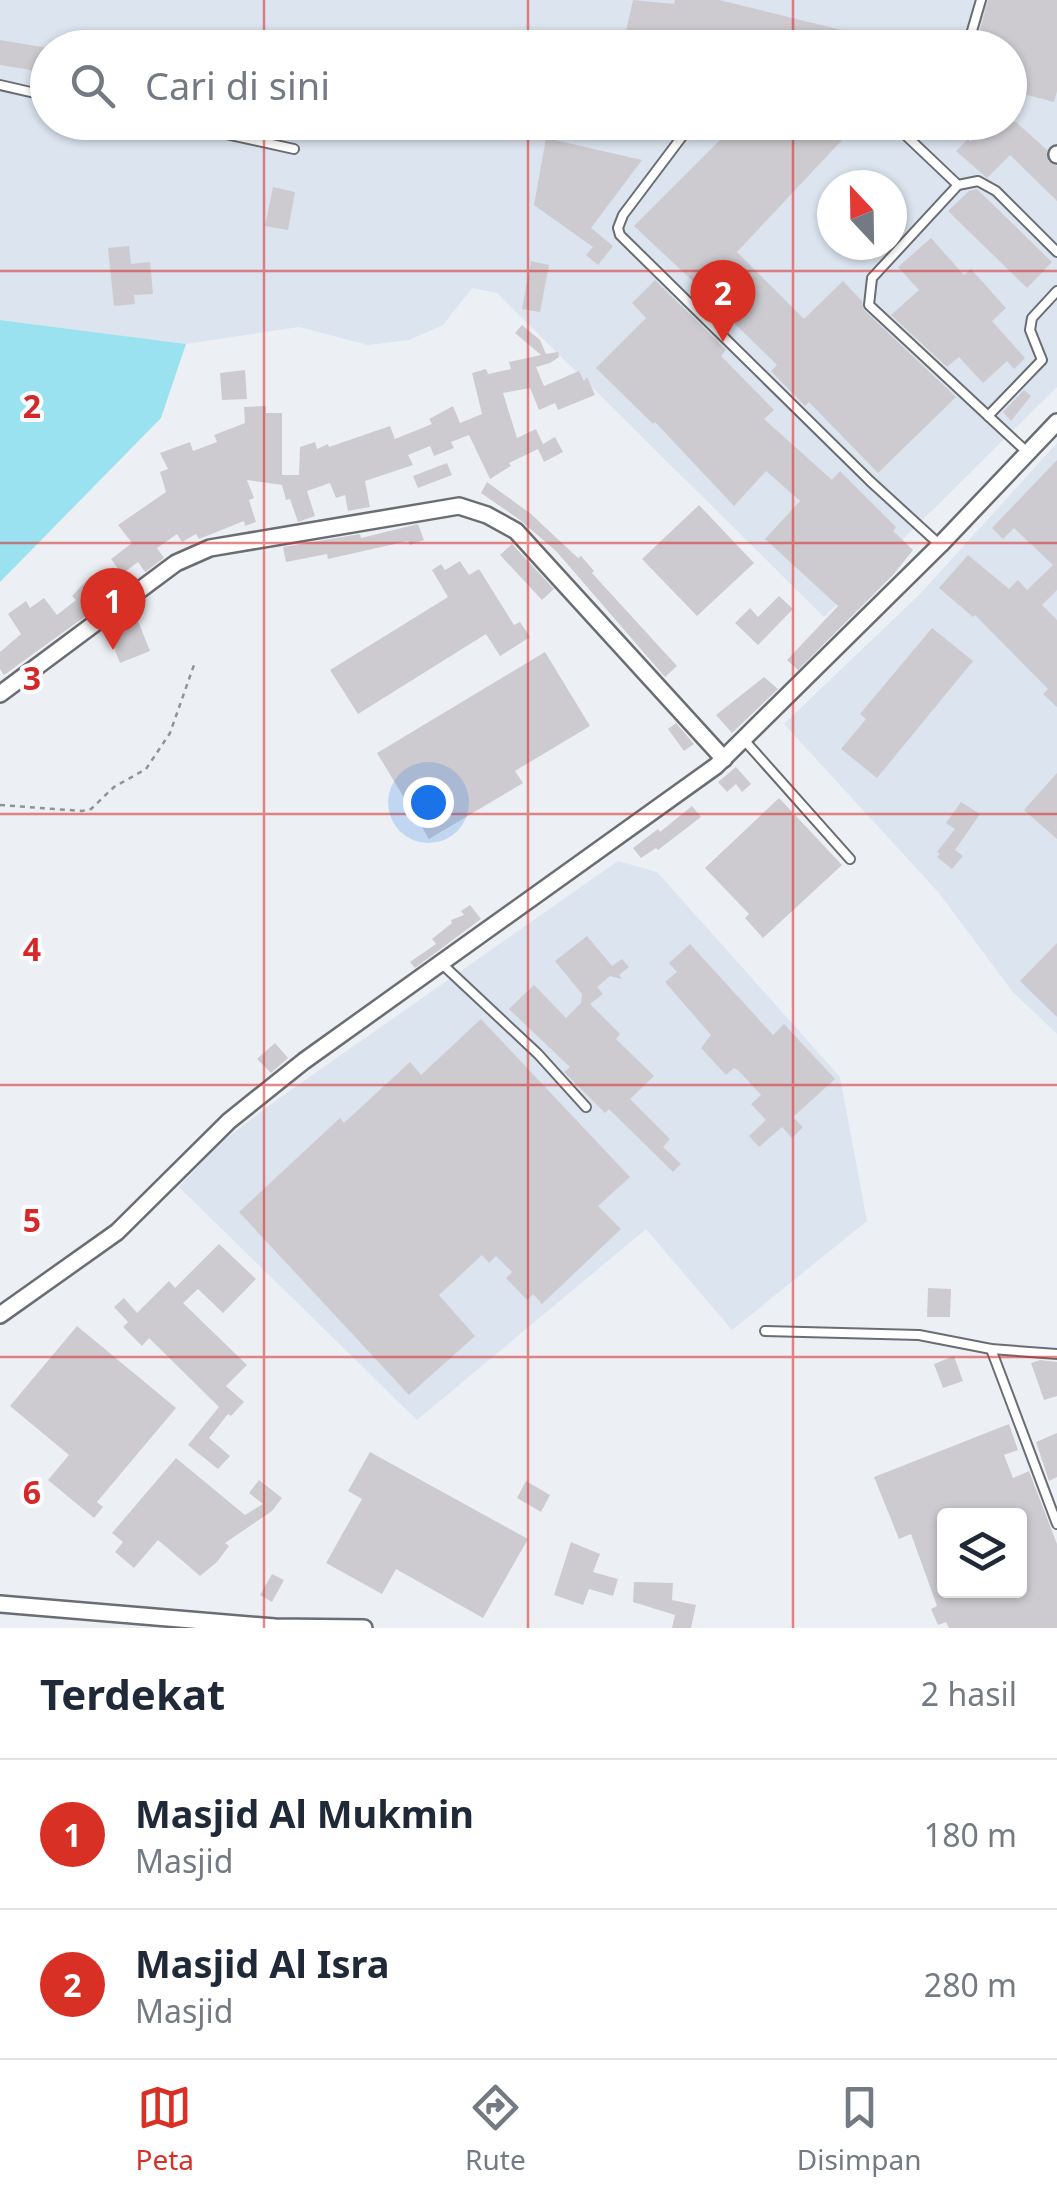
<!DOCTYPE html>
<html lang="id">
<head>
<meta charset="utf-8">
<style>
	:root { --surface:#fff; --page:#f2f2f3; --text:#1f2937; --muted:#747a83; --line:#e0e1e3; --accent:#d93025 }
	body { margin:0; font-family:"Noto Sans",sans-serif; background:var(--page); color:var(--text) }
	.controls { position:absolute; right:30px; bottom:30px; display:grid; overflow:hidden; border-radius:10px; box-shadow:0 2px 8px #0004 }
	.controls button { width:90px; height:90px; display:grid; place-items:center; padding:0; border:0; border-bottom:2px solid var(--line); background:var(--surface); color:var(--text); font:50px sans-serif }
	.compass { position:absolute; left:817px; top:170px; width:90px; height:90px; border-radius:50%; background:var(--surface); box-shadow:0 2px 8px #0004; rotate:338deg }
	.you { position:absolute; left:428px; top:802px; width:35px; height:35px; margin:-25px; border:8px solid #fff; border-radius:50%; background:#1a73e8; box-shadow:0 0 0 15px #1a73e833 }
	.badge { display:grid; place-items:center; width:65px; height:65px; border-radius:50%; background:var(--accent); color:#fff; font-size:32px; font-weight:700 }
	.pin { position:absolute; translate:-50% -82px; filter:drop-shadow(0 2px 5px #0008) }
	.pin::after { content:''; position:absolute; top:52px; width:35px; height:30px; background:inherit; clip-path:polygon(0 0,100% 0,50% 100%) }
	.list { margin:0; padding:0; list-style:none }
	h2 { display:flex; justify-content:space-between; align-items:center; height:130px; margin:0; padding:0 40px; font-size:42px }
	h2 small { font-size:32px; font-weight:400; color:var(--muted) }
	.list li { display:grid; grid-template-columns:65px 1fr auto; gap:30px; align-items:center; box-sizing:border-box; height:150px; padding:0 40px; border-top:2px solid var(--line) }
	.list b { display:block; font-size:38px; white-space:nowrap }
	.list p { margin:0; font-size:32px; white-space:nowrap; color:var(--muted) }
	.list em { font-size:32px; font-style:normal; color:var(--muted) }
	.icon { flex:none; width:55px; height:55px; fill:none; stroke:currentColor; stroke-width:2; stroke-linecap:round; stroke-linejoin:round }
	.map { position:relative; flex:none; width:1057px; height:1628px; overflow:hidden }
	.search { position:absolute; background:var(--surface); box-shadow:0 2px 8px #0004; left:30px; right:30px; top:30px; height:110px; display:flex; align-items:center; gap:25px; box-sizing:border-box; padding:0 35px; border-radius:55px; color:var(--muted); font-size:38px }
	.sheet { height:430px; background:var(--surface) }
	nav { display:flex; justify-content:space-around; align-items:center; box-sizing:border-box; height:140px; border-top:2px solid var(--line); background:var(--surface); font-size:28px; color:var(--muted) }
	nav a { display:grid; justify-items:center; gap:5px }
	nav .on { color:var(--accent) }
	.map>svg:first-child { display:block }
	.built { fill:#dbe4ef; fill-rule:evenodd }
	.water { fill:#9ae2ef }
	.building { fill:#cecbd0; fill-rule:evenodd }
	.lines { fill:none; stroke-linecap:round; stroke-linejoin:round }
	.lane-casing { stroke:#6a6d71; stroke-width:12 }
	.street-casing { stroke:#6a6d71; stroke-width:20 }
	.path { stroke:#909396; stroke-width:2.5; stroke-dasharray:5 5; stroke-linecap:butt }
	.lane { stroke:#fff; stroke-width:8 }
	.street { stroke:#fff; stroke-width:15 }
	.grid { fill:none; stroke:#d62828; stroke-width:2.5; stroke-opacity:0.55 }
	.grid-label { font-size:32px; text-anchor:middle; font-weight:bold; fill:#d62828; stroke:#fbfdff; stroke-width:8; stroke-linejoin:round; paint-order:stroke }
</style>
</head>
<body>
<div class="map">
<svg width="1057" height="1628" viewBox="0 0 1057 1628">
	<rect width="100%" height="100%" fill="#ecf0f4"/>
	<g class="built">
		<path d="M0,0H1057V387L824,617L497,293L472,288L443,325L409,340L368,345L299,327L186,344L0,320ZM48,48H1010V122H48ZM832,185H892V245H832Z"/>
		<path d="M1057,443V1034L1012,991L939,893L784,724L921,593Z"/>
		<path d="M618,861L657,872L840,1077L867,1221L732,1330L646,1229L417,1420L179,1187L220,1143L278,1099Z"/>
	</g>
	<path class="water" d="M0,320L186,344L161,418L0,582Z"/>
	<g class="building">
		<path d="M633,0L674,4L675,0H719L894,43V48H629L632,32L626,31Z"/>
		<path d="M988,0H1057V91L1054,102L1020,93L1025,76L1010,72V48L977,40Z"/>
		<path d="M0,40L48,48V70L43,69V72L0,65Z"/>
		<path d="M727,122H859L737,252L804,319L843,281L862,301L864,310L956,397L878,473L809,402L805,406L771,371L777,365L722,311L748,286L725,263L700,288L634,226L725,135Z"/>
		<path d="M988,122H1016L1047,150L1048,161L1057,166V201L1010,155L987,178L956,151L968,139L970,142Z"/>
		<path d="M546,138L642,160L591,228L613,246L598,265L586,255L593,247L534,205Z"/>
		<path d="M273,187L295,192L288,230L265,226Z"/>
		<path d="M977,189L1052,262L1027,288L948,211L969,191Z"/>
		<path d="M931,238L964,275L971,269L1006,308L992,321L1025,358L1014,369L1007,361L983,383L959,357L947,367L891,315L919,290L898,267Z"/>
		<path d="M129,246L131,264L150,262L153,294L134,295L135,304L114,306L108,248Z"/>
		<path d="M531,261L549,265L540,312L522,309Z"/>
		<path d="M655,280L726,350L721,356L774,410L764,419L832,480L840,471L896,527L893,531L913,550L893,575L798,670L787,660L838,606L765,539L800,501L766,471L734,506L655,422L653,424L596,368L646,318L632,303Z"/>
		<path d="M522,325L540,340L546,354L558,352L559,357L550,363L536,367L544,386L579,371L584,381L587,377L595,395L558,410L555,403L539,410L530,388L503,393L517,438L536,429L543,444L555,437L563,452L544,462L538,449L509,463L511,466L490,479L469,435L451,442L454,448L434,456L430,446L408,455L413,465L365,481L370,507L348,511L345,495L336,498L330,483L307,491L315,516L298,522L290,499L286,500L282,485L247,480L254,498L249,500L256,522L245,526L244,521L199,539L196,534L182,542L177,534L157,548L164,558L145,572L138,562L122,574L111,559L132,543L118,525L166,492L160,472L168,469L160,453L190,442L193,451L217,442L214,435L245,423L244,407L266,406V413H282V475H299L300,447L315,442L317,449L328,444L329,447L390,426L395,439L432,424L429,419L453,406L460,423L482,414L472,373L486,369L488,374L511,369L509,362L541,355L515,333Z"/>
		<path d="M245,370L247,399L222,400L220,373Z"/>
		<path d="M1024,390L1031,396L1011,421L1003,412Z"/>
		<path d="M1057,460V590L1042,605L1057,620V707L1043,694L1048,689L975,615L973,617L939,588L968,555L1009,589L1018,580L1027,590L1053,565L1014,528L1003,539L992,528Z"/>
		<path d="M447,463L452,475L418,488L413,476Z"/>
		<path d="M487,482L531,514L578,558L581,556L594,571L592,573L677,666L665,677L556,551L520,520L481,493Z"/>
		<path d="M699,505L754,563L697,616L642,559Z"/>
		<path d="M418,524L424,540L410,545L408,541L328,559L327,554L286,562L283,547L360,534L361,538Z"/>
		<path d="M512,544L554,589L542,600L500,555Z"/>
		<path d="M460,561L469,575L479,569L514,625L520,622L530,637L500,656L486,634L358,714L330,670L448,597L432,570L441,564L445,570Z"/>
		<path d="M92,575L112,597L4,675L0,669V652L21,634L8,614L26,601L30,608L44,598L57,615L76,600L72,596Z"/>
		<path d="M779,596L793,609L758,645L735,623L750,608L758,617Z"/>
		<path d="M138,621L150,651L120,663L108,633Z"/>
		<path d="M932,628L973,661L877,778L841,749L866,719L860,714Z"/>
		<path d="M545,652L590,726L515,771L523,783L429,839L377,753Z"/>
		<path d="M764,677L778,689L732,733L716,715Z"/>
		<path d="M676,723L694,744L684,751L668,729Z"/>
		<path d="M736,767L751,784L742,792L736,784L727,792L718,782Z"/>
		<path d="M1057,773V839L1024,810Z"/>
		<path d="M779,798L842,865L763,938L745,918L749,914L705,868Z"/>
		<path d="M961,802L980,814L955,850L963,856L952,869L937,857L940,854L937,852L955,829L946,823Z"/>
		<path d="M692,806L701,817L658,850L656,848L641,858L633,848L658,829L660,832Z"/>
		<path d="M470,905L481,919L415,968L410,962L436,944L432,939L452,923L451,920L464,915L461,911Z"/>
		<path d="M587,936L612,966L622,959L629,967L619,975L622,979L610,976L597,987L603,994L590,1004L620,1034L616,1039L654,1076L630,1099L670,1139L663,1147L681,1164L673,1172L609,1109L605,1113L564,1072L570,1067L509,1009L534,985L566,1018L581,1003L582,994L555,961Z"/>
		<path d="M1057,943V1017L1020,981Z"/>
		<path d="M690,944L773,1035L784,1024L835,1079L793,1117L803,1127L792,1138L782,1127L759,1147L749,1136L766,1120L751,1104L761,1095L738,1070L734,1068L726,1075L701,1048L711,1035L665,982L677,972L669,963Z"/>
		<path d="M481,1019L630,1177L598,1206L621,1229L542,1304L533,1294L527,1300L506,1278L512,1272L496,1256L489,1263L482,1255L439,1295L475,1336L409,1395L239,1212L340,1118L344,1123L410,1062L421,1075Z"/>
		<path d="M275,1043L288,1058L271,1073L257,1059Z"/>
		<path d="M219,1244L256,1279L223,1313L198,1289L183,1303L247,1365L226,1386L244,1402L231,1416L228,1414L209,1438L230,1456L218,1469L188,1445L219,1407L149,1338L142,1346L123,1327L128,1322L114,1307L124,1298L137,1313L169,1281L175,1288Z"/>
		<path d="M928,1288L951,1289L950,1317H927Z"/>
		<path d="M77,1326L176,1408L97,1502L103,1507L94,1518L48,1480L69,1455L10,1406Z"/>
		<path d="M954,1356L963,1381L943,1388L934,1364Z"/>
		<path d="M1040,1360L1057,1362V1396L1044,1400L1031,1363Z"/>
		<path d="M1009,1424L1018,1450L1004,1455L1013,1478L1029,1471L1057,1544V1628H949L946,1622L938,1625L931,1609L937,1606L911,1534L899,1539L874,1477ZM944,1516H1020V1590H944Z"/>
		<path d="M1057,1433V1477L1049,1481L1036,1442Z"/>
		<path d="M370,1452L528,1539L483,1618L396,1569L382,1594L326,1563L362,1499L348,1491Z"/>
		<path d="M176,1458L245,1515L263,1504L249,1493L259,1480L282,1498L272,1511L225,1543L229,1546L217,1562L200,1576L158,1540L134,1568L115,1552L123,1542L112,1533Z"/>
		<path d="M526,1481L550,1495L541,1512L517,1498Z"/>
		<path d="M571,1542L600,1554L593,1572L618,1579L613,1596L589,1589L583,1605L554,1595Z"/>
		<path d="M272,1574L284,1580L272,1602L260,1595Z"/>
		<path d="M634,1582L673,1583L672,1600L696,1605L691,1628H672L675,1615L633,1602Z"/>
	</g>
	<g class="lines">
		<g class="lane-casing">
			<g id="lane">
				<path d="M967,48L981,0"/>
				<path d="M0,85L48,96"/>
				<path d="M171,122L294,149"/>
				<path d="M693,122L623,215L618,228L620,235L870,481L940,545"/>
				<path d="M898,128L958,185"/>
				<path d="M988,416L1042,360L1030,330L1032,318L1057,291"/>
				<path d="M1028,453L869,305L872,278L958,185L978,181L996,191L1057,252"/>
				<path d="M745,741L850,859"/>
				<path d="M442,964L538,1054L586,1107"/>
				<path d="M765,1331L919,1335L991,1349L1057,1354"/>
				<path d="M991,1349L1057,1524"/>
			</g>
		</g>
		<g class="street-casing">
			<g id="street">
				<path d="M1057,154V155"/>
				<path d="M0,694L176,563L210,548L459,506L487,515L516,531L724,759"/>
				<path d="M0,1315L117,1232L229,1121L304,1061L716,766L940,545L1057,422"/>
				<path d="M0,1604L275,1627L364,1628"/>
			</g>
		</g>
		<path class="path" d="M0,805L82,811L91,809L114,787L146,769L170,733L194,665"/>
		<use href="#lane" class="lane"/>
		<use href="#street" class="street"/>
	</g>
	<path class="grid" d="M264,0V48M528,0V48M793,0V48M264,122V1628M528,122V1628M793,122V1628M0,271H1057M0,543H1057M0,814H1057M0,1085H1057M0,1357H1057"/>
	<g class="grid-label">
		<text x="32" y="418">2</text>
		<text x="32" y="690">3</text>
		<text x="32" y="961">4</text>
		<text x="32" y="1232">5</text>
		<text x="32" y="1504">6</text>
	</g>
</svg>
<div class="controls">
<button><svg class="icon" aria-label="layers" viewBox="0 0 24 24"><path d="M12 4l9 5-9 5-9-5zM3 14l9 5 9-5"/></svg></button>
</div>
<svg class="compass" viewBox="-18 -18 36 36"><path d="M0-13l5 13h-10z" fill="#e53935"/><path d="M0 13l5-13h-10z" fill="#747a83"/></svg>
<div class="you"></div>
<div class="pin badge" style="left:113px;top:650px">1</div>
<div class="pin badge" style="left:723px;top:342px">2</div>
<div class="search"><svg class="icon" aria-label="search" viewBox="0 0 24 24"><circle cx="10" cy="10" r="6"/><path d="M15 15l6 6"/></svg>Cari di sini</div>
</div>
<section class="sheet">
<h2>Terdekat<small>2 hasil</small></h2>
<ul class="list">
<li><span class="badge">1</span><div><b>Masjid Al Mukmin</b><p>Masjid</p></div><em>180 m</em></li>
<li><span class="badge">2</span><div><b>Masjid Al Isra</b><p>Masjid</p></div><em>280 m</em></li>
</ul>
</section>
<nav>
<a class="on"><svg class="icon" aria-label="map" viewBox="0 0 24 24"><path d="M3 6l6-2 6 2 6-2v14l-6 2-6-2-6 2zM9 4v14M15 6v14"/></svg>Peta</a>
<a><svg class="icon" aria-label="directions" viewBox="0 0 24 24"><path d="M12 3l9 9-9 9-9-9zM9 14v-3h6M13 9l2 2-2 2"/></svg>Rute</a>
<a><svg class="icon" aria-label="saved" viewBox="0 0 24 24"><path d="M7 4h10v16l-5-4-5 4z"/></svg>Disimpan</a>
</nav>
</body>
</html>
